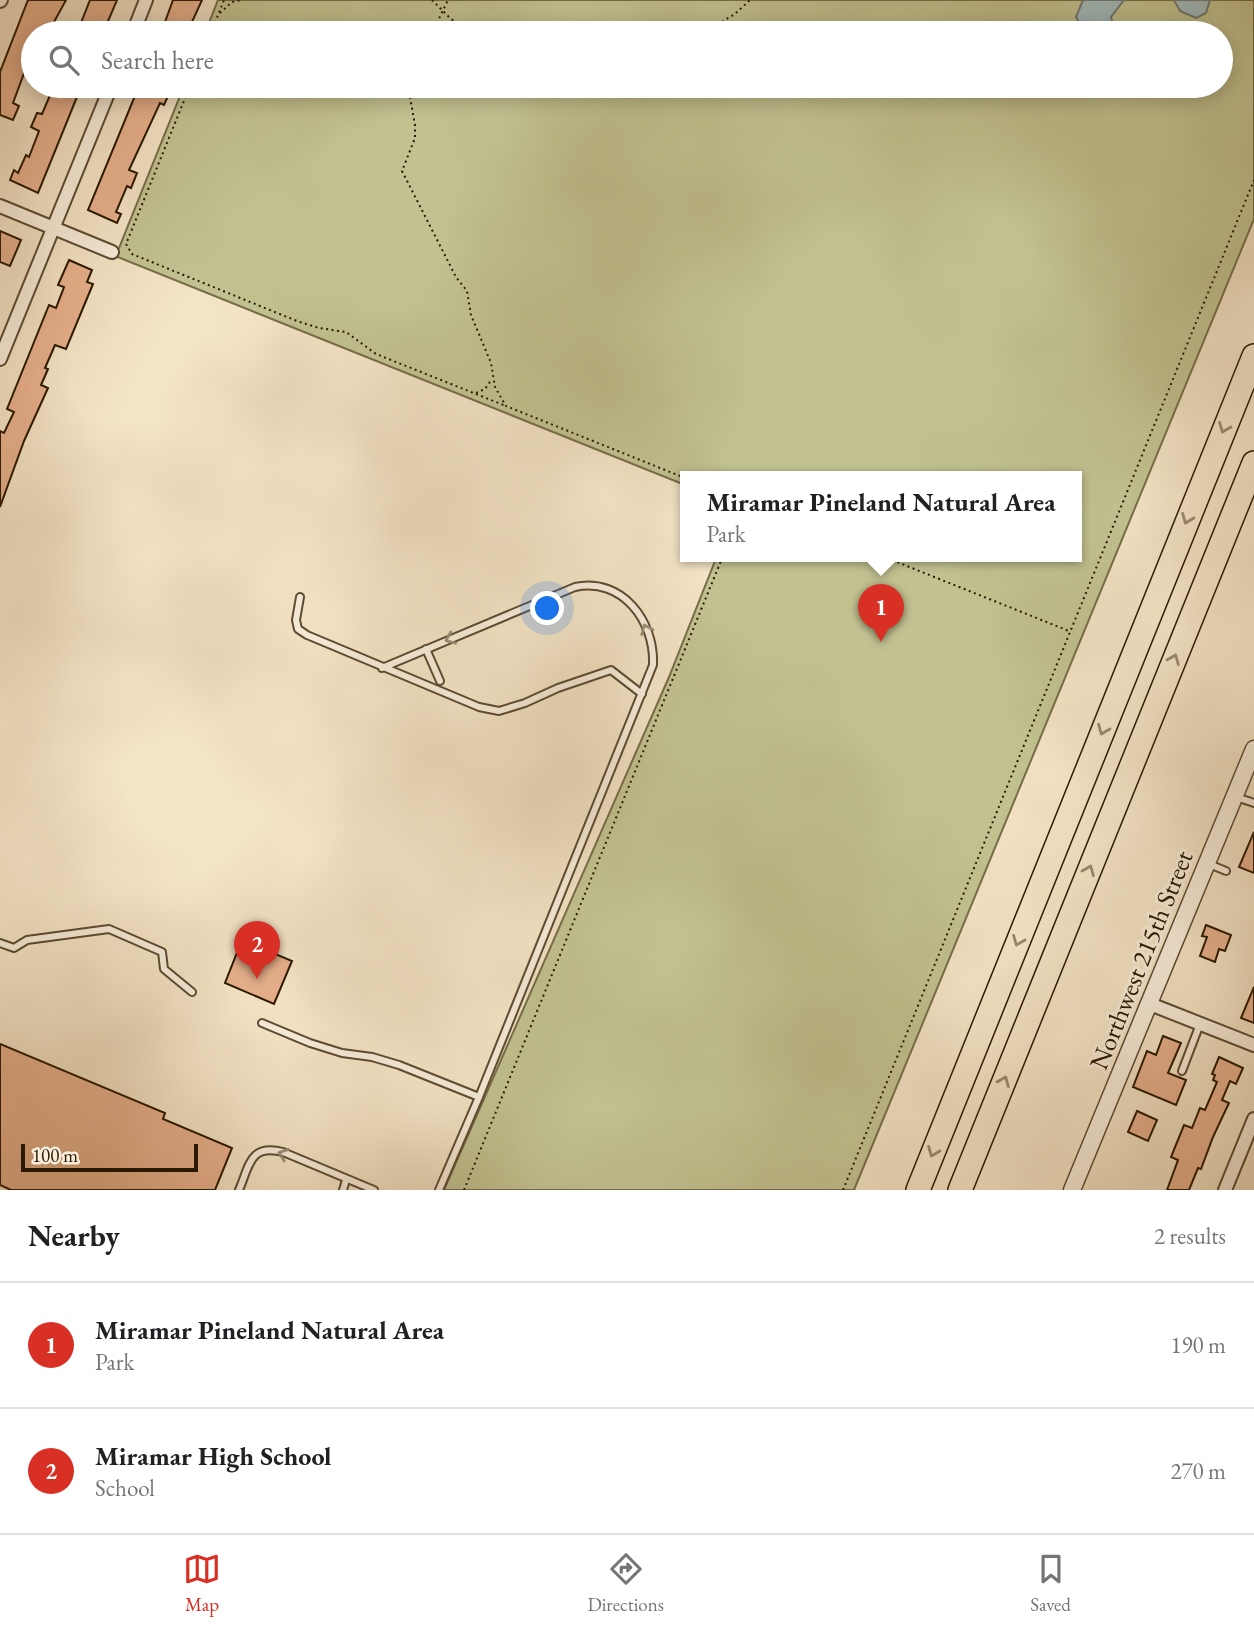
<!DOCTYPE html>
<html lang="en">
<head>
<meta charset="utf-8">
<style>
	:root { --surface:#fff; --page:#f2f2f2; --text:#202124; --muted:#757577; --line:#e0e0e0; --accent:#d93025 }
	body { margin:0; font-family:"EB Garamond",serif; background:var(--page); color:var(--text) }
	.scale { position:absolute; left:21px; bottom:18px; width:177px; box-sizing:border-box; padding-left:7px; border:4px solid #2a1800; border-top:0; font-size:19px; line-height:24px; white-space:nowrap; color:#2a1800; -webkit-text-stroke:5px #f8edda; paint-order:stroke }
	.you { position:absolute; left:548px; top:609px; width:24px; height:24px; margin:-18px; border:5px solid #fff; border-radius:50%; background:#1a73e8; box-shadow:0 0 0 10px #1a73e833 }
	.badge { display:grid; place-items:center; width:46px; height:46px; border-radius:50%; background:var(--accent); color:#fff; font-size:23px; font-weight:700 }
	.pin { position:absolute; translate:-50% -58px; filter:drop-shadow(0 2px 4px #0008) }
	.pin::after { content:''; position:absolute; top:37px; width:24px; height:21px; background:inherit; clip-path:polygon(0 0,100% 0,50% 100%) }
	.popup { position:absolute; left:680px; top:471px; width:402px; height:91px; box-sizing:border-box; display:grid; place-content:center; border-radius:0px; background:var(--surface); filter:drop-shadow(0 2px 5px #0005); font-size:23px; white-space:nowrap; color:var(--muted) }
	.popup b { font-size:26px; color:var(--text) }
	.popup::after { content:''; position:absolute; left:50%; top:100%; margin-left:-14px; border:14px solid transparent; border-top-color:var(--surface) }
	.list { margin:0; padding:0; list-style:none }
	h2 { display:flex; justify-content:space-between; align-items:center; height:91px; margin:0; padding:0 28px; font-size:30px }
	h2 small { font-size:23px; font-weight:400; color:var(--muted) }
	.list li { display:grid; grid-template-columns:46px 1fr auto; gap:21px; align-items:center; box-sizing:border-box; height:126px; padding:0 28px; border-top:2px solid var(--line) }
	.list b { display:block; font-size:26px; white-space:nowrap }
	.list p { margin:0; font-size:23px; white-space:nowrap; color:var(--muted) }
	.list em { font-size:23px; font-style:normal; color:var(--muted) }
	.icon { flex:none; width:38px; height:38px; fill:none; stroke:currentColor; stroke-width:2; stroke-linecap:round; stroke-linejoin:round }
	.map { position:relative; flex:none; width:1254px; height:1190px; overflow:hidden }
	.search { position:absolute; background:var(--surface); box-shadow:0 4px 18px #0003; left:21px; right:21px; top:21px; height:77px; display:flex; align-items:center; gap:18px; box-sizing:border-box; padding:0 24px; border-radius:38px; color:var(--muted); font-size:26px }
	.sheet { height:343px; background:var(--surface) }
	nav { display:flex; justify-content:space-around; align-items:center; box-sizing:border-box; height:98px; border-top:2px solid var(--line); background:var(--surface); font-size:19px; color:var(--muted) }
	nav a { display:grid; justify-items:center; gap:4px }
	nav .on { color:var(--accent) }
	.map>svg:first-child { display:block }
	.green { fill:#c2c291; stroke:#766d48; stroke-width:2 }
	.water { fill:#a1bcbf; stroke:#717a73; stroke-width:2 }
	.building { fill:#e6b08c; stroke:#2a1800; stroke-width:2 }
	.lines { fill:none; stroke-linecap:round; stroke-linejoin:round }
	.service-casing { stroke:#5c4b32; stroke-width:10 }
	.minor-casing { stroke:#5c4b32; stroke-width:16 }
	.tertiary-casing { stroke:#5c4b32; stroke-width:19 }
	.motorway-casing { stroke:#2a1800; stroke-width:26 }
	.path { stroke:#2a1800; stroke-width:2; stroke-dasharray:2 3.5; stroke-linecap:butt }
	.service { stroke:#f8edda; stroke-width:6 }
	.minor { stroke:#f8edda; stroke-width:12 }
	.tertiary { stroke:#f8edda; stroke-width:16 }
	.motorway { stroke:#f4e4c6; stroke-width:23 }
	.oneway { stroke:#99886d }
	.oneway2 { stroke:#9b8d78 }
	.labels { text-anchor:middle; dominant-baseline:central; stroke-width:6; stroke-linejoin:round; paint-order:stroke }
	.street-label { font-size:26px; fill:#2a1800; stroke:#f8edda }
</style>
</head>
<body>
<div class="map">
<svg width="1254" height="1190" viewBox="0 0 1254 1190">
	<rect width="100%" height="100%" fill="#f4e4c6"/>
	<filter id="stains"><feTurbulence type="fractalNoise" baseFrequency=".00286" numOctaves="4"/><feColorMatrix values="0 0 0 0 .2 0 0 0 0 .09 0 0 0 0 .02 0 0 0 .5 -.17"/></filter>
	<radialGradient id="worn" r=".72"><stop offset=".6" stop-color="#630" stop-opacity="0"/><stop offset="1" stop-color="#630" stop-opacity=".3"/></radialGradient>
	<path class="green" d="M218,0H1254V219L854,1190H444L669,677L717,556H1077V476H685V485L115,256L112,252L119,248L184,86H1221V33H205Z"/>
	<g class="water">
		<path d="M1083,0H1124L1111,17L1115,32H1084L1076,17Z"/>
		<path d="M1174,0H1210L1206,13L1196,18L1180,11Z"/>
	</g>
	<g class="building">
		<path d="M28,0H66L48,33H33V49L13,103L19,106L13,120L0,115V72Z"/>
		<path d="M90,0H117L103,33H77Z"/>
		<path d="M173,0H202L187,33H161Z"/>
		<path d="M54,86H64L79,92L38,193L10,180L14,170L18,173L26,155L29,157L39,131L31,127L37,113L42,114Z"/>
		<path d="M139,86H163L160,93L168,96L164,105L160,103L129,170L137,173L131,188L127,186L116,212L121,214L117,223L88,210Z"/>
		<path d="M0,231L21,240L10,266L0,262Z"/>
		<path d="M69,260L92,270L87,282L93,284L66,349L55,345L45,368L48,369L41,385L48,388L24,441L0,507V431L4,433L14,412L7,409L49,305L56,308L64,287L58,285Z"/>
		<path d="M1254,832V873L1239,867Z"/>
		<path d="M1206,925L1231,935L1225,951L1219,949L1215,962L1200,956L1207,937L1202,936Z"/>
		<path d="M242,940L292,961L274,1004L225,983Z"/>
		<path d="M1254,987V1023L1241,1018Z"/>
		<path d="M1163,1036L1181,1043L1168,1073L1186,1080L1176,1105L1133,1087L1147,1051L1156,1055Z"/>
		<path d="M0,1044L165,1113L163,1119L232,1148L215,1190H11L0,1185Z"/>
		<path d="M1219,1057L1243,1068L1236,1084L1230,1081L1222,1100L1229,1103L1213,1137L1201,1169L1198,1168L1189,1190H1167L1178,1160L1171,1157L1184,1125L1192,1128L1200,1108L1205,1110L1217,1082L1213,1080L1215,1075L1212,1074Z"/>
		<path d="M1137,1111L1157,1120L1148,1141L1128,1132Z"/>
	</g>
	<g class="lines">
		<g class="service-casing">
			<g id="service">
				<path d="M300,597L296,620L298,629L307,635L479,707L499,711L525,703L558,688L611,670L642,694"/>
				<path d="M426,649L440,681"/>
				<path d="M382,668L575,587C622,577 655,621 653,665L479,1097L439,1190"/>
				<path d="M1236,797L1254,803"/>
				<path d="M1209,864L1226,871"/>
				<path d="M0,943L14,948L27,940L109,929L162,952L164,969L192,992"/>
				<path d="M262,1023L310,1043L342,1053L372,1057L399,1065L479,1097"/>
				<path d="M1182,1071L1200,1024"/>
				<path d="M239,1190C250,1164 250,1144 283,1152L374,1190"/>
				<path d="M343,1190L346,1180"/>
			</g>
		</g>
		<g class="minor-casing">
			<g id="minor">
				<path d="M0,1L1,0"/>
				<path d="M133,33L146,0"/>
				<path d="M0,206L112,252"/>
				<path d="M0,359L111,86"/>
				<path d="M1150,1004L1254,1045"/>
				<path d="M1225,1190L1254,1119"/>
			</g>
		</g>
		<g class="tertiary-casing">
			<path id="tertiary" d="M1072,1190L1254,749"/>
		</g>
		<g class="motorway-casing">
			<g id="motorway">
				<path d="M918,1190L1254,356"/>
				<path d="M960,1190L1254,463"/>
			</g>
		</g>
		<g class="path">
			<path d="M432,0L451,19L474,33"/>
			<path d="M220,13L232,2L241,0"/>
			<path d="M211,33L224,0"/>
			<path d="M432,33L448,0"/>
			<path d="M703,33L735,14L750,0"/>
			<path d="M190,86L126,244L132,254L297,321L319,328L346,332L376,354L506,406"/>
			<path d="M408,86L415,125V138L402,171L456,277L467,291L471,315L491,363L495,387L506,406L685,478"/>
			<path d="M476,393L485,389L492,379"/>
			<path d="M882,556L1069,631"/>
			<path d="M464,1190L723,556"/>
			<path d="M843,1190L1254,180"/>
		</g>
		<use href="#service" class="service"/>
		<use href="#minor" class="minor"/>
		<use href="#tertiary" class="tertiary"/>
		<use href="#motorway" class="motorway"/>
	</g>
	<defs><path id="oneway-chevron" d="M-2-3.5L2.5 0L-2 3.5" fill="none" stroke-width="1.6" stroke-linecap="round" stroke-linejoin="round" transform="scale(1.75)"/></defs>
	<g class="oneway">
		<use href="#oneway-chevron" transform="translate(1224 428) rotate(112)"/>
		<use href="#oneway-chevron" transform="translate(1187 519) rotate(112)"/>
		<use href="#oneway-chevron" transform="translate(1174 659) rotate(-68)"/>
		<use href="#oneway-chevron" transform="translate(1103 730) rotate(112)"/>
		<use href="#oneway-chevron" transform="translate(1089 870) rotate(-68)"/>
		<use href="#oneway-chevron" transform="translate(1018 941) rotate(112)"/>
		<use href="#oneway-chevron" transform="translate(1004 1081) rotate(-68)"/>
		<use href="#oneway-chevron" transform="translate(933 1152) rotate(112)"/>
	</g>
	<g class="oneway2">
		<use href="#oneway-chevron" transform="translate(646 629) rotate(-113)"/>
		<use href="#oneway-chevron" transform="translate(450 639) rotate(157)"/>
		<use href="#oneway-chevron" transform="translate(283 1154) rotate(-161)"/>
	</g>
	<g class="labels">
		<g class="street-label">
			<text transform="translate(1141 960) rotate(-68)">Northwest 215th Street</text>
		</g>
	</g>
	<rect width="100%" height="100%" filter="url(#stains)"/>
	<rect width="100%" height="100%" fill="url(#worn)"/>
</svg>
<div class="scale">100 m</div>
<div class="you"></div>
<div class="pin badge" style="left:881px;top:642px">1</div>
<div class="popup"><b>Miramar Pineland Natural Area</b>Park</div>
<div class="pin badge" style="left:257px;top:979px">2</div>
<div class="search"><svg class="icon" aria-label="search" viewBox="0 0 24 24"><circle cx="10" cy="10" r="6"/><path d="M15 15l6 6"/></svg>Search here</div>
</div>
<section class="sheet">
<h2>Nearby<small>2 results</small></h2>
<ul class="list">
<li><span class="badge">1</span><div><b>Miramar Pineland Natural Area</b><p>Park</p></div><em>190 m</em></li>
<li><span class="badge">2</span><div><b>Miramar High School</b><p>School</p></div><em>270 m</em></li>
</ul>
</section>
<nav>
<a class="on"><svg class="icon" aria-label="map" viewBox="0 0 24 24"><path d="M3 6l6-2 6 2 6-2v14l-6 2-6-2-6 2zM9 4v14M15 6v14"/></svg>Map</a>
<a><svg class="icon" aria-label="directions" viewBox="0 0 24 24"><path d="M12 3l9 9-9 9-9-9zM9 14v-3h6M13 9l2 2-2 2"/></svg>Directions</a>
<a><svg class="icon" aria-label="saved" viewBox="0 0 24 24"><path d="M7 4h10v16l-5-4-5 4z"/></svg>Saved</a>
</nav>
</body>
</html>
